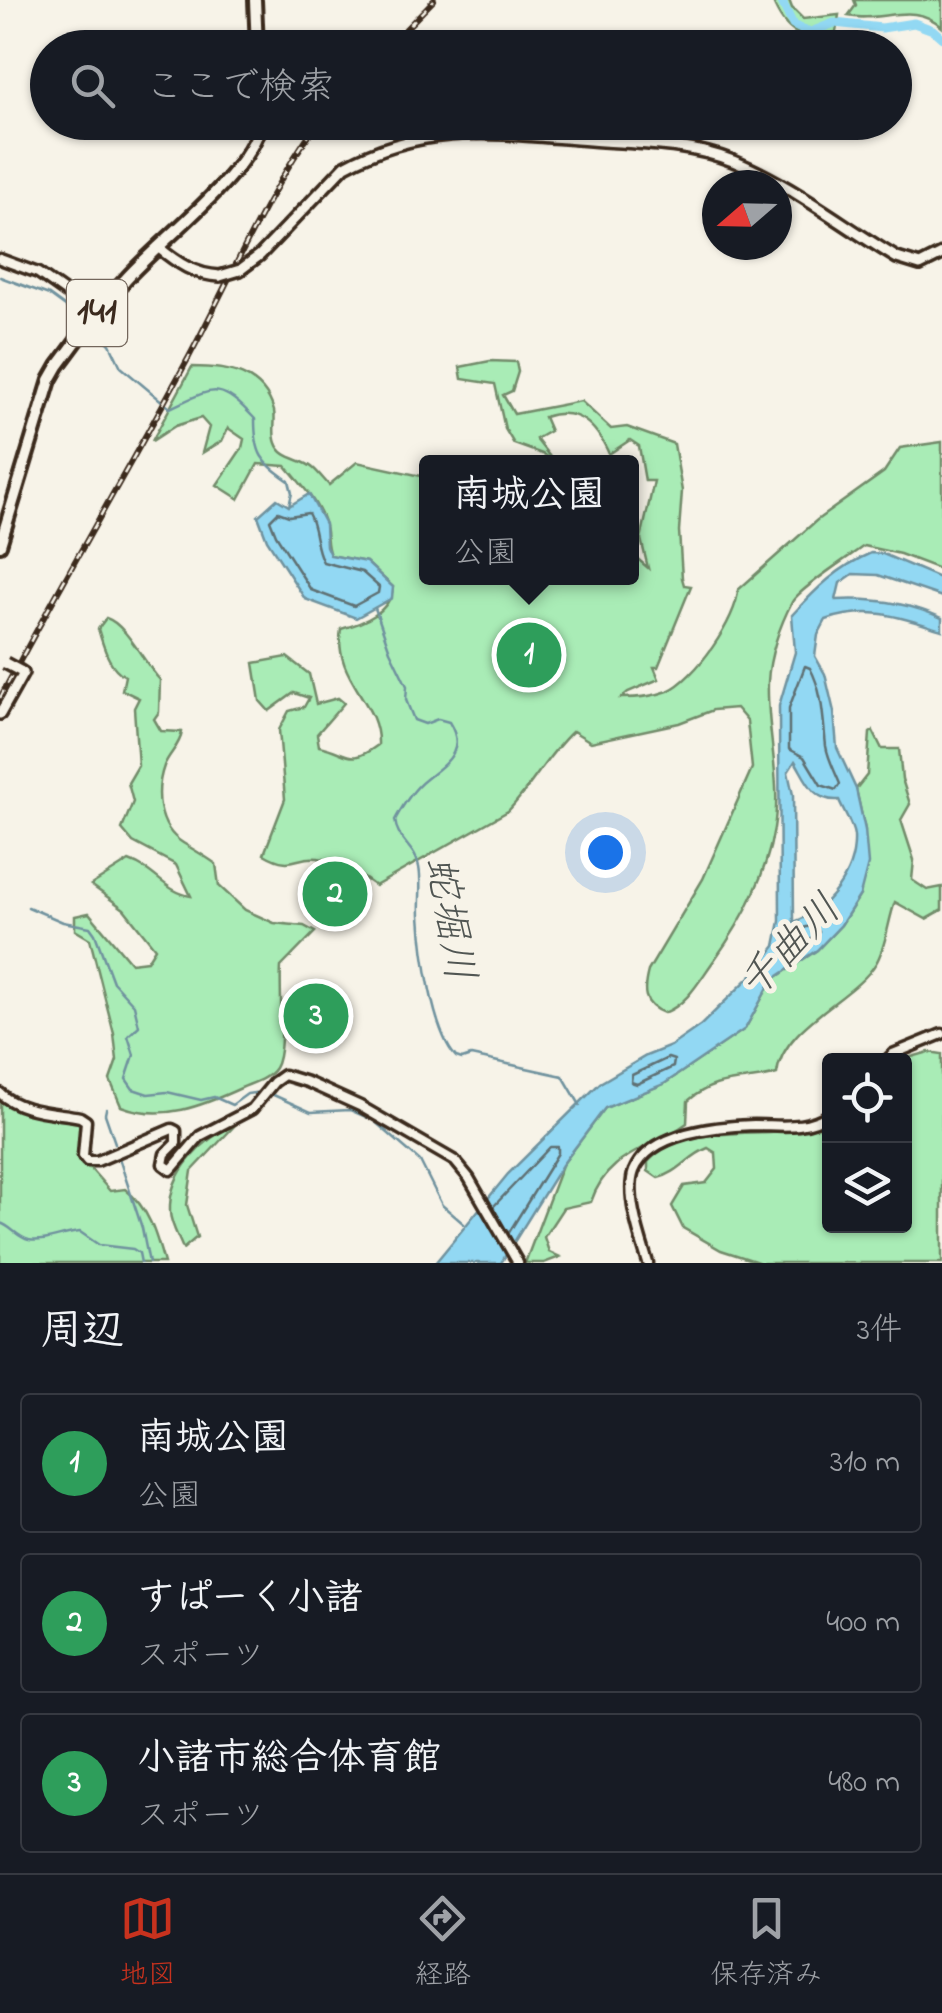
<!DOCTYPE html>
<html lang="ja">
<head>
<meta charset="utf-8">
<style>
	:root { --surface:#171b24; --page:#20242c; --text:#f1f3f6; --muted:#9ea1a6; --line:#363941; --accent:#c8321e }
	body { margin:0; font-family:"Indie Flower","Klee One",sans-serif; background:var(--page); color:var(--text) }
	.controls { position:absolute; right:30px; bottom:30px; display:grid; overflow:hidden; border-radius:10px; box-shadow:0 2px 8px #0004 }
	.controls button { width:90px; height:90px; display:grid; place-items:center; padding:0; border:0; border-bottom:2px solid var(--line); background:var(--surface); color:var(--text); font:50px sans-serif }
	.compass { position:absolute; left:702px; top:170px; width:90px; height:90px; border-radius:50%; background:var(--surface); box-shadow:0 2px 8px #0004; rotate:250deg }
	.you { position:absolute; left:605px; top:852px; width:35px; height:35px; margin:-25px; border:8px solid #fff; border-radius:50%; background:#1a73e8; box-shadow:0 0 0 15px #1a73e833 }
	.badge { display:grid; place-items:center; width:65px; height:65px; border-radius:50%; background:var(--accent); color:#fff; font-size:32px; font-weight:700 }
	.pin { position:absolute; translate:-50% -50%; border:5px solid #fff; box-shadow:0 2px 10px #0006 }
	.popup { position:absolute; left:419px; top:455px; width:220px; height:130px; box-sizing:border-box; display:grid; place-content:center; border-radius:10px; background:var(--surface); filter:drop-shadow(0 2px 8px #0005); font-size:32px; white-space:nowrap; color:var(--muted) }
	.popup b { font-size:38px; color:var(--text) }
	.popup::after { content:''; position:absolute; left:50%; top:100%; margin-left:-20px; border:20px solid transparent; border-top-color:var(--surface) }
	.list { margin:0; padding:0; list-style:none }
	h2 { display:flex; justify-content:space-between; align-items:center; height:130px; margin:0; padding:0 40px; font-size:42px }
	h2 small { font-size:32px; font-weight:400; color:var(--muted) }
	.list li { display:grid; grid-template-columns:65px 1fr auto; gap:30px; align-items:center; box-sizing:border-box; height:140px; margin:0 20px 20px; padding:0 20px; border:2px solid var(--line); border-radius:10px }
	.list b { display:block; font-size:38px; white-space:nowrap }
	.list p { margin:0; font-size:32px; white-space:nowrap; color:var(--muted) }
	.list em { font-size:32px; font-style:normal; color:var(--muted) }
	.icon { flex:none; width:55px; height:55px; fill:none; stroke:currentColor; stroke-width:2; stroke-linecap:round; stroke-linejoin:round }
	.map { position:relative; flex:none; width:942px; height:1263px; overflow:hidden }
	.search { position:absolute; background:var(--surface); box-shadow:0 2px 8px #0004; left:30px; right:30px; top:30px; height:110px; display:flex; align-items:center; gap:25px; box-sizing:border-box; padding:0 35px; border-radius:55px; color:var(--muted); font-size:38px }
	.sheet { height:610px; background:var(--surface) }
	nav { display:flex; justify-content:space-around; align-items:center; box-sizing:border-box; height:140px; border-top:2px solid var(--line); background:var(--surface); font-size:28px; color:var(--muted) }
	nav a { display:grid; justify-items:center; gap:5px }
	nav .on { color:var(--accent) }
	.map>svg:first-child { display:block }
	.green { fill:#a9ecb6; stroke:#728b6a; stroke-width:2.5 }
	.water { fill:#92d8f3; stroke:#6f929e; stroke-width:2.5; fill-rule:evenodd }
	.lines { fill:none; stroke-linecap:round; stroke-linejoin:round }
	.shore { stroke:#5e7073; stroke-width:2.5 }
	.stream { stroke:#6f929e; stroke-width:2.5 }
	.river { stroke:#92d8f3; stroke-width:9 }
	.secondary-casing { stroke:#3b2a1e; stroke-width:15 }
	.primary-casing { stroke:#3b2a1e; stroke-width:16 }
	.trunk-casing { stroke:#3b2a1e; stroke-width:18 }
	.secondary { stroke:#f7f3e8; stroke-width:8 }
	.primary { stroke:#f7f3e8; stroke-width:9 }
	.trunk { stroke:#f7f3e8; stroke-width:10 }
	.rail-casing { stroke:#3b2a1e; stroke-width:6 }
	.rail { stroke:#f7f3e8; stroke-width:2.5; stroke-dasharray:8; stroke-linecap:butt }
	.primary-bridge-casing { stroke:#3b2a1e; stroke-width:16; stroke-linecap:butt }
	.primary-bridge { stroke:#f7f3e8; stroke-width:9 }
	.labels { text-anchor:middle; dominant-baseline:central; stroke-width:10; stroke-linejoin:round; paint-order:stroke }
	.shield { fill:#f7f3e8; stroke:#73665b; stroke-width:2.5 }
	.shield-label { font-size:38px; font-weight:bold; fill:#3b2a1e }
	.water-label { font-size:42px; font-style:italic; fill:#515653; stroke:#f7f3e8 }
</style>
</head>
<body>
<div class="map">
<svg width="942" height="1263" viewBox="0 0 942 1263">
	<rect width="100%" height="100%" fill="#f7f3e8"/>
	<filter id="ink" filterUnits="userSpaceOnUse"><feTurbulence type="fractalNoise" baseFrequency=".01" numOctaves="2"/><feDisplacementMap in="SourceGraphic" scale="20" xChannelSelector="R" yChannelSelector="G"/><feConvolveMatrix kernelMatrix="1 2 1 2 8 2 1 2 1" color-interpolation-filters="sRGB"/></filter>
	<g filter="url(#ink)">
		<g class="green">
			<path d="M772,0H789L792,8L803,19L839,15L836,32C802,44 785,33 772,0Z"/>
			<path d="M854,0H942V27C914,0 881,23 848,16L856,5Z"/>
			<path d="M490,361L516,362L518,372L512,391L503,395L514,414L581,401L611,429L627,427L674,444L682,491L679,531L682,578L684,585L691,586L658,667H654L659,679L628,692L621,698C635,698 655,696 668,691C695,679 737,619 738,590L817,520L884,472L900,448L942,442V570L900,554L864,546C849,557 799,589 792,602C780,625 769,656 768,682C766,730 782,780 774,828C766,877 744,919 715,959C700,979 688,1004 664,1013C642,1005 643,990 648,971L703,879L752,768L747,721L736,708L713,710L679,723L591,742L573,731C547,755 532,786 508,811L375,886C359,874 339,861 318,858C295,855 293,871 264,854L285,799L279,730L289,711L304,707L309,698L294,693L269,711L260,701L254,663L287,657L309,674L316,704L338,698L344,703L317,734L319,746C349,752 348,767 378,745C380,701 333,680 341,629C363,623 390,613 393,587L366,562L330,555C325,544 328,533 324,522C317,501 300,483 286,466L258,464L239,499L217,485L242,448L244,439L228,428L222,441L202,453L209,427L201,418L175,426L152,441L192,367C227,367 263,372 274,411C276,421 272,434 276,443C282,460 302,458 313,468C319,473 324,480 329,485L357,462L426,477V578H632V554L648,568L641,539L654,481H645L639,446L630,440L609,454C596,425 578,406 544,417L550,431L536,439L554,462L542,454L514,444L505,429L495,384L462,379L460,367Z"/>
			<path d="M106,618C126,624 144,663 160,680L159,712L154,719L161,731L182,732C180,746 169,753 164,766C155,791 157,827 183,843C194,850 205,856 216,864L219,886L245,910L274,923L304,926L315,932L281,967C279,992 286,1050 275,1068C268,1079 252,1083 241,1088C202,1106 163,1122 121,1106L110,1080L117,1060L114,1034L90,939L75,930V916L89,913L131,963L147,961L155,948L124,909L91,885L129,861C156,870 165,892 191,896L176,865L133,842L122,829L133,802L128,783L138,766L134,708L139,698L122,690L125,676C108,667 104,647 98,629Z"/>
			<path d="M873,731L882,749H899L902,779L910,804L901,820L914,860L912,880L927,890L942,887V910L926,919L895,902C888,921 886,947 876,963C856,998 782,1025 777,1074C742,1084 718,1075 688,1101L687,1123C649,1151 608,1152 591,1202L563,1208L544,1237L549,1252L560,1257L544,1263H525L562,1165L605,1108L664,1084L745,1029L772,980L817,950L841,925L860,895L865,830L856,789L867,775L870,733Z"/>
			<path d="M327,987L336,988L331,1044L294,1038L301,990L326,994Z"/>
			<path d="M929,1052L942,1054V1263H761L721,1250L683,1228L672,1206L684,1186L706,1183L717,1169L716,1153L708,1148C688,1156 679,1173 658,1178L648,1171V1162C693,1113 794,1148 829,1117L830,1226H904V1060H901Z"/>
			<path d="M0,1096C21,1119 52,1112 79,1121L82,1130L77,1153L110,1191L125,1189C149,1208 156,1234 164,1263H0Z"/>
			<path d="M238,1122L192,1171L187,1205L197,1237L183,1249C179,1238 170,1223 170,1212C168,1171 204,1138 238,1122Z"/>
		</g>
		<g class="water">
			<path d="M309,494L325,524L326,546L330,555L366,562L393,587L392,598L356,618L305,599L267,540L258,516L277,499L289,506Z"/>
			<path d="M871,553L883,554L942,579V597L878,575L853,574L840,583L836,600C871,598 909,603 942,618V630C899,617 870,605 826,620L818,635L815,656L825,674L834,712L837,748L856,789L865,830L868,864L860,895L841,925L817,950L772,980L745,1029L664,1084L605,1108L562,1165L501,1263H435L508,1174L600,1083L646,1056L671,1046L701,1025L753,974L775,946L780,921L779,706L795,652L792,615C816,589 838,567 871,553ZM795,761C806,779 813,802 839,800C843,810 853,825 854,836C856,874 827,910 794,922L793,795L788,772Z"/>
		</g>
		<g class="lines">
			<g class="shore">
				<path d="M278,512L289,516L308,513C317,529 314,546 323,562L362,572L379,587L378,593L354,606L311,590L276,535L270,520Z"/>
				<path d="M805,666L810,668C823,692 823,719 826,746C828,759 835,771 840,784L836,790L821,785L804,757L789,749V708Z"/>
				<path d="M814,925L819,932L791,955L785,954L789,932Z"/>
				<path d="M668,1058L674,1060L673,1067L637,1084L631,1082L632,1075Z"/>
				<path d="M493,1207L550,1147H558V1153L508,1234"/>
			</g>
			<g class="stream">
				<path d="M0,277L49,295L86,322"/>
				<path d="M92,327L110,344L121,367L170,408C215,387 219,381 255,419C255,455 261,461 289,481L292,493L289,506"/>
				<path d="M375,608L390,651L407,686L406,700L414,720L425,724L438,719L449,722C467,751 446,763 425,780C412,790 402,807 395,820C397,841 416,848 419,867C422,883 419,899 420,915C422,950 432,1031 456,1057L462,1059L471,1056L563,1076L580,1105"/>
				<path d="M28,907L63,922L90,927L95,934L113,982L134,1005L139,1026L128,1036L134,1055L126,1079L133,1089L148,1094L167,1092L201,1100L214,1097L232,1105L247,1094L261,1092"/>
				<path d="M269,1093L311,1112L350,1110L373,1120L420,1161L442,1205L464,1224"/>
				<path d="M106,1109L105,1114L115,1143"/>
				<path d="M119,1158L142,1228L149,1263"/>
				<path d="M0,1223C11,1226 17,1237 29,1240C45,1243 64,1233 80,1232L99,1245L133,1249L139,1253L141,1263"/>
			</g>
			<path class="river" d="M781,0L793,25L803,30L811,32L834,23L882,28L914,23L933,30L942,38"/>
			<g class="secondary-casing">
				<g id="secondary">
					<path d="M0,259L38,273L96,314"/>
					<path d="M887,1060L893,1054L942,1034"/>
					<path d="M0,1093C19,1112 54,1112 80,1117L86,1121L83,1156L87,1161H97L172,1129L176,1131V1143L165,1154L163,1164L171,1170L200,1136L252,1109L274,1082L284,1075L307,1082L360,1106L455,1161L469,1178L518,1263"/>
					<path d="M648,1263C641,1240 625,1195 634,1171C650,1132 718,1126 754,1125C780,1125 806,1130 830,1114"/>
				</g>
			</g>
			<g class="primary-casing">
				<g id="primary">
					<path d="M158,247C177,263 195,275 220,276"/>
					<path d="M240,270L260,255L345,166C428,121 502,134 590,140C639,144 687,143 733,161C791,184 843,226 897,258L920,265L942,254"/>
					<path d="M0,714L23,673L20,671"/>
				</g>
			</g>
			<g class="trunk-casing">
				<g id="trunk">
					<path d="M255,0L257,48"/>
					<path d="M0,545L50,380L58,366C80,337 100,307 125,280C161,239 251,174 261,122"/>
				</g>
			</g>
			<use href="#secondary" class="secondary"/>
			<use href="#primary" class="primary"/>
			<use href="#trunk" class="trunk"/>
			<g class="rail-casing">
				<g id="rail">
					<path d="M387,48L434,0"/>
					<path d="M0,698C61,583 127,471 189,357C230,280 267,192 318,122"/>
				</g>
			</g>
			<use href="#rail" class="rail"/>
			<g class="primary-bridge-casing">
				<g id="primary-bridge">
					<path d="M220,276L240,270"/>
					<path d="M5,663L20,671"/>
				</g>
			</g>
			<use href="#primary-bridge" class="primary-bridge"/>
		</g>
	</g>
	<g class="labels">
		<rect class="shield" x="67" y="280" width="60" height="66" rx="8"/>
		<g class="shield-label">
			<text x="97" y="313">141</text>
		</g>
		<g class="water-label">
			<text transform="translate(448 919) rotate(80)">蛇堀川</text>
			<text transform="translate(791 948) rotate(-46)">千曲川</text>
		</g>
	</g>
</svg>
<div class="controls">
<button><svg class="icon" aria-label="locate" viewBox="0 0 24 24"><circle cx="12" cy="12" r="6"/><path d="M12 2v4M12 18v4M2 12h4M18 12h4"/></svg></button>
<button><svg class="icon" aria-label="layers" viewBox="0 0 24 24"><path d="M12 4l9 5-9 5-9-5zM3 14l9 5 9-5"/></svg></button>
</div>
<svg class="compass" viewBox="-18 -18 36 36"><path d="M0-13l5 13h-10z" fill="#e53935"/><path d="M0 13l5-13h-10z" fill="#9ea1a6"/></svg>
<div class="you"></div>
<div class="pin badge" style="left:529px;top:655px;background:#2e9e5b">1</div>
<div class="popup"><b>南城公園</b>公園</div>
<div class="pin badge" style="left:335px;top:894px;background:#2e9e5b">2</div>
<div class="pin badge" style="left:316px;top:1016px;background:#2e9e5b">3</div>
<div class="search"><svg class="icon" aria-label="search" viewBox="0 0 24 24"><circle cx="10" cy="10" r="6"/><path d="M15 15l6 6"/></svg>ここで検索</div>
</div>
<section class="sheet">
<h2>周辺<small>3件</small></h2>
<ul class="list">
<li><span class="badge" style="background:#2e9e5b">1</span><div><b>南城公園</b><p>公園</p></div><em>310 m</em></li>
<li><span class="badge" style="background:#2e9e5b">2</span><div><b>すぱーく小諸</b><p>スポーツ</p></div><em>400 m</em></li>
<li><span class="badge" style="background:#2e9e5b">3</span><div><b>小諸市総合体育館</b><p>スポーツ</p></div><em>480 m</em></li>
</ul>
</section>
<nav>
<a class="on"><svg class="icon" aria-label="map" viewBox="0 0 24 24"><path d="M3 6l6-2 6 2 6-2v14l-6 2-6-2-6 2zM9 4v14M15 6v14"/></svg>地図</a>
<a><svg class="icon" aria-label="directions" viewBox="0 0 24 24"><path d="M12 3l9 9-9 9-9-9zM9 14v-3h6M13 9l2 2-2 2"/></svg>経路</a>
<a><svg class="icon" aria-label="saved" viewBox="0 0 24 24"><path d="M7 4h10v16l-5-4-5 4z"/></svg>保存済み</a>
</nav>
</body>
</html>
